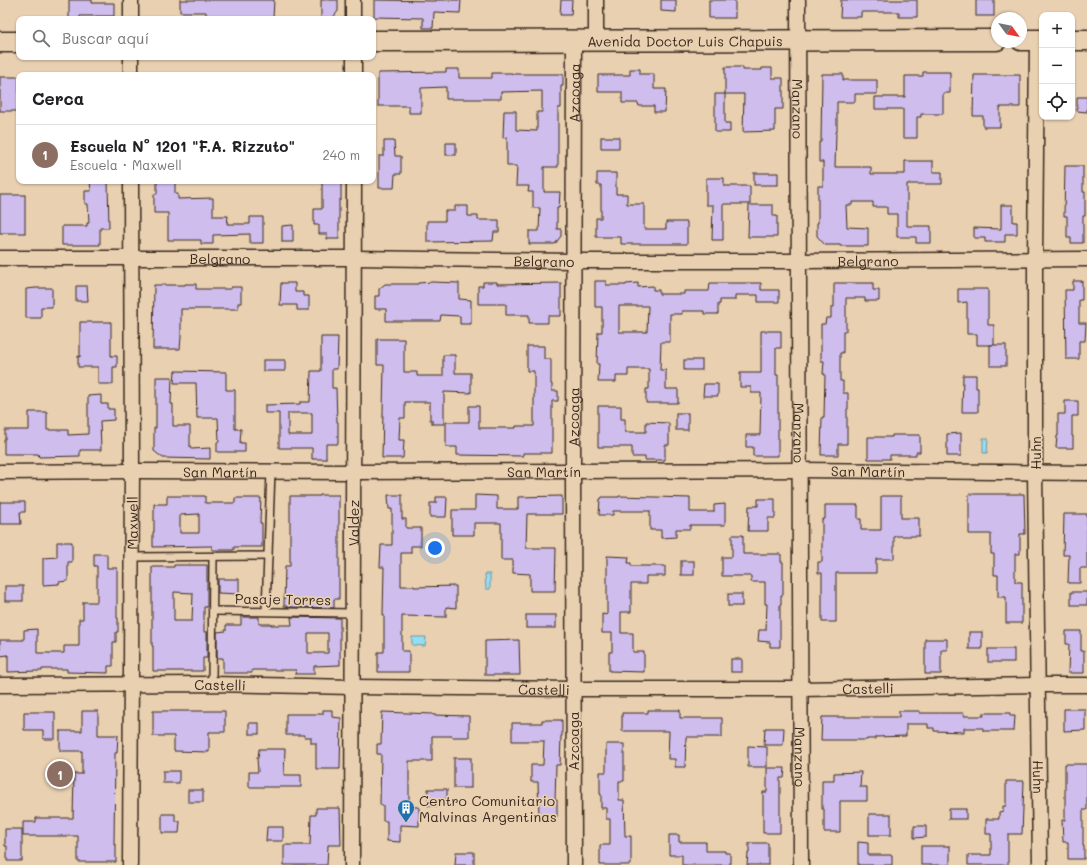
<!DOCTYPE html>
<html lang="es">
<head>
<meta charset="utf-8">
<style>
	:root { --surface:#fff; --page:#f2f2f2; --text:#202124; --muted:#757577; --line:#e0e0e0; --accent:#0b8043 }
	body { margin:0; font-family:Mali,sans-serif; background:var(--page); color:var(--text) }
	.controls { position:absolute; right:12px; top:12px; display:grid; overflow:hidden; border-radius:8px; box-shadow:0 1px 3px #0004 }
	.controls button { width:36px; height:36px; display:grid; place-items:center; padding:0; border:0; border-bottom:1px solid var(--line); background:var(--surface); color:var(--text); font:20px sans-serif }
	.compass { position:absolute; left:991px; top:12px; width:36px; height:36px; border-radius:50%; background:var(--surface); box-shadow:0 1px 3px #0004; rotate:123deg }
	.you { position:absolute; left:435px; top:548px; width:14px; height:14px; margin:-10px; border:3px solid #fff; border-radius:50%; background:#1a73e8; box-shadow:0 0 0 6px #1a73e833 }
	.badge { display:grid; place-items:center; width:26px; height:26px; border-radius:50%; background:var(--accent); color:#fff; font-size:13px; font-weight:700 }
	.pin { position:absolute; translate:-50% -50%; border:2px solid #fff; box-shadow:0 1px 4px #0006 }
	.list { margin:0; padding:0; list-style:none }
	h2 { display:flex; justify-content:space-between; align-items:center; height:52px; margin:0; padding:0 16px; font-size:17px }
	h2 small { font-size:13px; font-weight:400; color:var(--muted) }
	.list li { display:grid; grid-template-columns:26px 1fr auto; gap:12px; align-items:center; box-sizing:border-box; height:60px; padding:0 16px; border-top:1px solid var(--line) }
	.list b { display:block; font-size:15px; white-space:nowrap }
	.list p { margin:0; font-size:13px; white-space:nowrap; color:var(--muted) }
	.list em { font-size:13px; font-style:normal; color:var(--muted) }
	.icon { flex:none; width:22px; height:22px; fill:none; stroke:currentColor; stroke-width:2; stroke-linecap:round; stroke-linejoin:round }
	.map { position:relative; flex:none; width:1087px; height:865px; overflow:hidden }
	.search { position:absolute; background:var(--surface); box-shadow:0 1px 3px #0004; left:16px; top:16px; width:360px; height:44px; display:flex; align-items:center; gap:10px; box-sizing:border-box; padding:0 14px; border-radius:8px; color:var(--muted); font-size:15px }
	.panel { position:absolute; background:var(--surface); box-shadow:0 1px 3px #0004; left:16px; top:72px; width:360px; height:112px; border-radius:8px }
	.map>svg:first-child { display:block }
	.water { fill:#94def5; stroke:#70969f }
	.building { fill:#cfbdee; stroke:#3b2a1e; fill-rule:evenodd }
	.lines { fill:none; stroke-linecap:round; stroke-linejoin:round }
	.service-casing { stroke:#3b2a1e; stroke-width:10 }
	.minor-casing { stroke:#3b2a1e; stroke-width:17 }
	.secondary-casing { stroke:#3b2a1e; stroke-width:23 }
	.service { stroke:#e8d0b1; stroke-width:7 }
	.minor { stroke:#e8d0b1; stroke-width:14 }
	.secondary { stroke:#e8d0b1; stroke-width:20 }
	.labels { text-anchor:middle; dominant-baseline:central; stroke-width:3.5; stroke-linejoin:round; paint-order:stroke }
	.street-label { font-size:14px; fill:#3b2a1e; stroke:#e8d0b1 }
	.poi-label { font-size:14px; fill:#3b2a1e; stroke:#e8d0b1; text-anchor:start }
</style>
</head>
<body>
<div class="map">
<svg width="1087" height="865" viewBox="0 0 1087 865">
	<rect width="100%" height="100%" fill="#e8d0b1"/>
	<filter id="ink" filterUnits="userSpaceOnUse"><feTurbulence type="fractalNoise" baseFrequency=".025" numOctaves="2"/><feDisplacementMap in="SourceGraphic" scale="8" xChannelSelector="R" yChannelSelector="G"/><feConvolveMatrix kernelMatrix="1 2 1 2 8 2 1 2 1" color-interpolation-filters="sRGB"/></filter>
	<g filter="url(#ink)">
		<g class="water">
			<path d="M983,438H988L987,453H983Z"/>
			<path d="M485,574H490V589H486Z"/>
			<path d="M412,637H426L425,646L412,645Z"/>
		</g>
		<g class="building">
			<path d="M69,0H92V3H114V16H80V19H69Z"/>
			<path d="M180,0H274L273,19H206V12H180Z"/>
			<path d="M321,0H338V11L332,19H321Z"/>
			<path d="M374,0L436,1V0H461L460,13L434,12L433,28H423V18L374,17Z"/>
			<path d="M561,0H572L571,15H560Z"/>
			<path d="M661,0H676V12L661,11Z"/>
			<rect x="709" y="0" width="26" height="18"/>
			<path d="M841,0H917V17H899V12H861V17H840Z"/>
			<rect x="976" y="0" width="18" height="16"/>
			<path d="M725,67H743V70H762V68H772V78H783V109H775V131L743,132L744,94H725Z"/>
			<path d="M446,69H459V78H492V73H512V74H563V86H561V108H558V167H544V192H560L559,208H557V229H561V236L555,244H529V231H539L540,208H533V192H528L529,186H516L517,166H507V137L503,138L504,111H516V130L537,131V112H542V91L501,92V99H446V87L421,88V113H409V106H378V73L446,72Z"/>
			<path d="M630,69H640V74H654V89H666L665,112H654V106H639L638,103H622V92H598V75H630Z"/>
			<path d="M923,72H950V93H943V114H921V117H917V138H903V109H875V97H905V76H923Z"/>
			<path d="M822,74H843V80H877V94H855V102H837V132H836L835,167H871V174H905V161H933V172H942V184H907V226H931V243H916V237H897V214H887V207H873V202H852V205H846L847,227L868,228V246H840V245H825L817,236V223H818V186H823V162H819V142H821Z"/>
			<path d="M974,75H1020V107H1000V127H983V116H973Z"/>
			<rect x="0" y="77" width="19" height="34"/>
			<path d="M715,94H725V123H730V132H715Z"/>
			<path d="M1077,97H1087V112L1077,111Z"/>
			<rect x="601" y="137" width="18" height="11"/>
			<path d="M384,141H394L395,156H401V174H395L394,188H379V156H384Z"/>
			<rect x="446" y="143" width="10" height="12"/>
			<path d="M1065,166H1083V192H1085V216H1083V243H1071V238H1067V216H1064Z"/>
			<path d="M597,173H616V194H627V204H644V229H666V222H687V244H621V237H596V218H601V185H597Z"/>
			<rect x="754" y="173" width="24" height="12"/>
			<path d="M706,178H724V186H750V204H724L723,205V240H712L713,205H706Z"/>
			<path d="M90,181H108L109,228H100V245H62V226H87V223H89L88,204H85V191H91Z"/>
			<path d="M157,181H175V194H178V199L213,198V216H228L227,224H250V217H263V243H250V234L213,235V244H201V240H168V213H154V194H157Z"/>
			<path d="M322,181H341V200H339V239H327V234H319V225H314V209H322Z"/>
			<rect x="0" y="195" width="25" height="38"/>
			<path d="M749,205H773V216H777V237H748Z"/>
			<path d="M1001,205H1013V222H1017V234H1005V242H985V238H974V228L1001,229Z"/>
			<path d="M455,206H468V216H478V220H499V232H494L493,241L427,242V221H445V211H455Z"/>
			<path d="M293,225V242H282V226Z"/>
			<path d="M595,281H606V285H626V284L638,283V287L653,286V290H659V294H684V291H709L710,283H761V290H779V302H758V295H735V300H720V304H718V314H704V311H682V314H670V342H661L660,370H666V389H678V403H646V389H649V369H628V376H616V382H598L599,364H597L598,332H602V307H595ZM619,306H648L647,332H619Z"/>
			<path d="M1073,281H1082V300H1079V323H1086L1085,341H1079V359H1066L1065,290H1073Z"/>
			<path d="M432,282L459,283V299L471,300V324H460V316L441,315L440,321H386V309H375V296H379V289L385,284H418V283Z"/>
			<path d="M483,282H497V284L561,283V316H548V323H529V315H506V304H478V286H483Z"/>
			<path d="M281,283H295V292H303V296H309V310H297V305H280Z"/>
			<path d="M834,283H873V290H879V301H865V298H846V331H843V353H840V381H843V393H848V409H847V444H838V455H821L822,417H824L825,374H823L824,361H821V324H825L826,318H831V307H834Z"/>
			<path d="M185,284H196V289H231V287H241V303H238V309H181V337L180,349H153L154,285H185Z"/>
			<path d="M76,286H87L88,301H76Z"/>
			<path d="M36,288H52V307H41V318H26V289Z"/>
			<path d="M958,289H988V325H994V345H977V334H967V302L958,303Z"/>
			<path d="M80,322H111V356H117V367H113V384H98V367H78V356L80,357Z"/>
			<path d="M761,331H781V348H776V375H778V456H753V447H746V435H760L761,393H751V387H740V373H761Z"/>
			<path d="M321,337H338L337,369H332V388H336L337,422H338V444H326V459H312V448H279V413H265V405L300,404V402H310L311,371H321ZM288,413H312V435H288Z"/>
			<path d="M377,339H404V372H417V376H443V355H455V373H471V393L444,392V424H432V420H430V402H405V418H400L399,440H404L403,458H382L384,365H377Z"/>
			<rect x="990" y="345" width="16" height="21"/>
			<path d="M527,346H544V359H551V384H552V391H558V401H552V453H523V456L457,455V447H446V422H469V406H479V428H516V426H534V371H527Z"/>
			<rect x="263" y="360" width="22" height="11"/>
			<rect x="684" y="360" width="18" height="10"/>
			<path d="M175,371L226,372V390H235V429H241L240,443H245V452H217V442H219L218,418H197L196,383H174Z"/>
			<path d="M963,375H976V388H978V412H962Z"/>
			<path d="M156,377H172L171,404H173V426H190V447H191V449L210,448V459L163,458L154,451V428H156Z"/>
			<path d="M704,384H718V396H703Z"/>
			<path d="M101,395V404H108V409H114V420L100,421L101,450H80V456L39,457L38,454H4V439H5V430H29V412H47V430H68V435L88,434V396Z"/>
			<path d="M1065,401H1078V416H1072V436H1073V448H1056L1057,436H1058V414H1065Z"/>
			<path d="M598,406H621V419H625V432H646V422L669,423V445H665V460H645V457H632V447H598Z"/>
			<rect x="676" y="413" width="12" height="17"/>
			<path d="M961,433V456H947V434Z"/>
			<path d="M892,435H920V452H916V455H890V459H868V437H892Z"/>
			<path d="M969,494H1024L1025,534H1020V554H1015V582H1022V623H1006V597H998V575H994V554H991V534H969Z"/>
			<path d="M320,495H339V599H334V608L291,607V606H284L285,566H290V496H320Z"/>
			<path d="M388,495H402V519H406V528H421V546H411V553H401V586H414V587L456,586V608L446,607V617L402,616V651H409V672H378V652H384V615H383L384,567H380L381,545H392V509H389Z"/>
			<path d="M475,495L497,496V509H518V497L562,496V514H527L526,548H556L555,591H530V574L513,573V560H501V523H474V535H452V510H475Z"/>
			<path d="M167,496H205V503H235V498H261L260,523H262V547H234V550H212V546L153,547V532H154V504H167ZM199,514V533H180V515Z"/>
			<path d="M619,496L690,498V512H714V505L725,504V525H690V529H676V537L661,538V530H650V511H613V515H599L600,499H601L602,497H619Z"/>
			<path d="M881,496H901V518H919V536H894V559H876V573H836V622H822V573H818V562H822V519H825V505H858V519H861V530H881Z"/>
			<path d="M436,497H447L446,517H430V503H436Z"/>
			<path d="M758,499H775V518H768V531H748L749,506H758Z"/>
			<path d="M0,502H25V512H20L21,524H0Z"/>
			<path d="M1064,514H1087V568H1080V583H1068L1069,555H1063Z"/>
			<path d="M732,535H743V554H781V562H783V595H781V604H780V647H770V642L758,641L759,630H766L767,604H765V582H751V576H722V557H732Z"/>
			<path d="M57,542H72V562H68V581L59,582V584L43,585V558L57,557Z"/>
			<path d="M94,554H107V568H117V618H118V632H116V642H113V666H108V673L67,672V669H42V671H37L8,672V655L0,656V640H24V630L37,629V653H64V646H79V619H83V602H97V566H94Z"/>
			<path d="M607,556L629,557L628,563H631V566H665V576H646V584H631V612H621V633H633V652H644V672L609,671V652H612V633H602V614L607,615Z"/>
			<rect x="681" y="561" width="13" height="14"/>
			<path d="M174,565H207V607H204V632H207V658H203V671H153V646H152V567H174ZM174,592L193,593L192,621H174Z"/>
			<path d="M218,579H239V594L218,593Z"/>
			<rect x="5" y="586" width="18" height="15"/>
			<rect x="1071" y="592" width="16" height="13"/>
			<rect x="728" y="594" width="14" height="12"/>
			<rect x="526" y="615" width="30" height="13"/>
			<path d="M241,617H259V624H271V625H292L291,617L340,618V665L314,666V674H295L296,670H252V673H223V658H217V632L226,631V625H241ZM308,633H328V653H308Z"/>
			<path d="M1066,631H1081V651H1084V673H1068L1069,644H1066Z"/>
			<rect x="969" y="632" width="13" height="17"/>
			<path d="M925,639H947V650H941V674H925Z"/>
			<path d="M519,640L520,675H485V641Z"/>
			<rect x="988" y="649" width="26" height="13"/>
			<rect x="731" y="659" width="11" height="13"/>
			<path d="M1064,709H1085V730L1064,731Z"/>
			<path d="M323,710H332V717L341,718L340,769H316V743H311V737H304V735H286V714H323Z"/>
			<path d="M648,710H680V718H722V737H686L685,767H675V759H668L669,731H622V713H648Z"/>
			<path d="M82,711H98V735H118L117,753H115L114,845H116V862H78V836H23V822H36V818H73L74,774H82V751H60V731H82Z"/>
			<path d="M153,711H225V732H209V752L174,751V736H153Z"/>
			<path d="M899,711H920V713H964V716H984L983,713H1010V716H1015L1014,731H983V728H964V732L934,731V728H928V724H906V736L876,737V739H867V740H821L822,717H899Z"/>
			<path d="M24,712H55V739H43V730H24Z"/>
			<path d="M382,712L433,714V715L469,716V737H452V736H432V761H409V807H419V826L400,825V842L387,841V821H383V805H380L381,754H377V744H381Z"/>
			<path d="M542,720H562V736H561L560,765H556L555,800H557V817H539L538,782H531V765H543L544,741H512V723H542Z"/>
			<rect x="249" y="723" width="10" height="11"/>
			<path d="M765,728H784L783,745H764Z"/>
			<path d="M606,744H624V781H619V800H624L625,836H631V865H600V845H610V819H606V808H601V794H600V772H606Z"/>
			<path d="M748,746L767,747V767H748Z"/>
			<path d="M259,749H285L284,775H301V787H249V772H258L257,758H258Z"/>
			<rect x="454" y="758" width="17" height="30"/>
			<path d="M1065,764H1087V810H1083V846H1084V859H1068V842H1063L1062,820H1065Z"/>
			<path d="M767,768H785L784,778H780V833H763V792H767Z"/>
			<rect x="163" y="771" width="16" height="12"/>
			<path d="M861,772L860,787H867V801H840V832H824V809H822V780H834V773Z"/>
			<path d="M1006,781H1024L1022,834H1008V865H968V855H991V834H986V819H999V812L1003,811V806H1006Z"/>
			<path d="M428,789H447V799H439V806H428Z"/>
			<rect x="188" y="790" width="15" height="12"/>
			<path d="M316,808H340L341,845H328L327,865H284V845H310L311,815H316Z"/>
			<rect x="949" y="809" width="17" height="10"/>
			<path d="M162,814H175V821H180L179,833H162Z"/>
			<rect x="869" y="814" width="22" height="21"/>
			<path d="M914,826H926V837L914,838Z"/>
			<path d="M267,827H283V841H266Z"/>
			<path d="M5,829H22V861H7V846H5Z"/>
			<path d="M669,835H679V842H706V851H725V853H730V865H682V855H669Z"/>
			<path d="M858,842L868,843V855H892V865H858Z"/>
			<path d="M749,843H768V865H747L748,853H749Z"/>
			<rect x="921" y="846" width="29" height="19"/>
			<path d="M456,852H474V865H455Z"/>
		</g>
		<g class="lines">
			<g class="service-casing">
				<g id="service">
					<path d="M132,557L268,556"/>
					<path d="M213,611L352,613"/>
					<path d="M266,611L271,471"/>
					<path d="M212,684L213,557"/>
				</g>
			</g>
			<g class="minor-casing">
				<g id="minor">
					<path d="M353,0V19"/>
					<path id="s1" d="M798,0L801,865"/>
					<path d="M131,19V0"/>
					<path d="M596,40V0"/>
					<path id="s2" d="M1037,40L1035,259V473L1040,865"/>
					<path d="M131,57V75"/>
					<path d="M354,57V75"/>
					<path id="s3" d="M0,258H354L573,261H799L1087,259"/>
					<path id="s4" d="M0,472L132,471L353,472L799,470L1087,473"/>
					<path id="s5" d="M0,685L212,684L352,687L573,689H800L1037,685H1087"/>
					<path id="s6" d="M130,865L132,471L131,181"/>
					<path id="s7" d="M352,865L354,181"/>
					<path id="s8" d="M574,865L573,471L574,40"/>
				</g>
			</g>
			<g class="secondary-casing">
				<g id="secondary">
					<path d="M1021,40H1042"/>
					<path d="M1072,40H1087"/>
					<path id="s9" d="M373,41L997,40"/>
					<path d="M0,42H19"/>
				</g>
			</g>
			<use href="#service" class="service"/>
			<use href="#minor" class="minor"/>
			<use href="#secondary" class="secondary"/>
		</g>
	</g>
	<defs>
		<g id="building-pin" transform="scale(0.9)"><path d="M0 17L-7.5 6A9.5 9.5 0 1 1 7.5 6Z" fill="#1f6fb2" stroke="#e8d0b1"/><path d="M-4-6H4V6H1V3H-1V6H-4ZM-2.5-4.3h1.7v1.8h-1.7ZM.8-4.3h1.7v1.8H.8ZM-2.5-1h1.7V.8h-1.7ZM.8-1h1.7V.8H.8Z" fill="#fff"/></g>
	</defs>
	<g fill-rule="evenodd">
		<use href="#building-pin" x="406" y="808"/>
	</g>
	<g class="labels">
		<g class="street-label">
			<text stroke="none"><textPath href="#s9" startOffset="312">Avenida Doctor Luis Chapuis</textPath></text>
			<text stroke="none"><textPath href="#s8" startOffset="772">Azcoaga</textPath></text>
			<text stroke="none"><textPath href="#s1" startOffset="109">Manzano</textPath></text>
			<text stroke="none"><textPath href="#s3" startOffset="220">Belgrano</textPath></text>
			<text stroke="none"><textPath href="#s3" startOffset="544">Belgrano</textPath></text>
			<text stroke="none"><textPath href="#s3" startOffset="868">Belgrano</textPath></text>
			<text stroke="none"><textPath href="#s8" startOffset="448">Azcoaga</textPath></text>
			<text stroke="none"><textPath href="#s1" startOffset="433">Manzano</textPath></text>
			<text transform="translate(1035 453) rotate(-90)">Huhn</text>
			<text stroke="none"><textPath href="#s4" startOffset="220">San Martín</textPath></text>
			<text stroke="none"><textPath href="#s4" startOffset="544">San Martín</textPath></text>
			<text stroke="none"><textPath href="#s4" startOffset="868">San Martín</textPath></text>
			<text stroke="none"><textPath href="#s6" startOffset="342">Maxwell</textPath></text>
			<text stroke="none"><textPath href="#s7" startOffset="342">Valdez</textPath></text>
			<text transform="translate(283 599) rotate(1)">Pasaje Torres</text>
			<text stroke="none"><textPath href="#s5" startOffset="220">Castelli</textPath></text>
			<text stroke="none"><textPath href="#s5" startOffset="868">Castelli</textPath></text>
			<text stroke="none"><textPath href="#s5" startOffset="544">Castelli</textPath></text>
			<text transform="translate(573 741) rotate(-90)">Azcoaga</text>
			<text stroke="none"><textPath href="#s1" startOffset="757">Manzano</textPath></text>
			<text stroke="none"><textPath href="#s2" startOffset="737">Huhn</textPath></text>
		</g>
		<g class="poi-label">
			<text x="419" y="800">Centro Comunitario<tspan x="419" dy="16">Malvinas Argentinas</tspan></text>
		</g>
	</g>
</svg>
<div class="controls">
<button>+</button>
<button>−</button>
<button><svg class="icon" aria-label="locate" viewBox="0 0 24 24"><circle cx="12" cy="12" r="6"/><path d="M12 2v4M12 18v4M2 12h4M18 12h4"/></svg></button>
</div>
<svg class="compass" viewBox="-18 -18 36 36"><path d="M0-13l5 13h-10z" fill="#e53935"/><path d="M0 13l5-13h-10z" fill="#757577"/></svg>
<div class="you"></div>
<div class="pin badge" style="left:60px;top:774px;background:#8d6e63">1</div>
<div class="search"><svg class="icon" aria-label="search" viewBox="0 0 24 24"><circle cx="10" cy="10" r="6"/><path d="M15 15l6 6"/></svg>Buscar aquí</div>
<section class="panel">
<h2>Cerca<small></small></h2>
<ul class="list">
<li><span class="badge" style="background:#8d6e63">1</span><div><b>Escuela N° 1201 &quot;F.A. Rizzuto&quot;</b><p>Escuela · Maxwell</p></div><em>240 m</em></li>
</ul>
</section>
</div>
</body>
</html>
